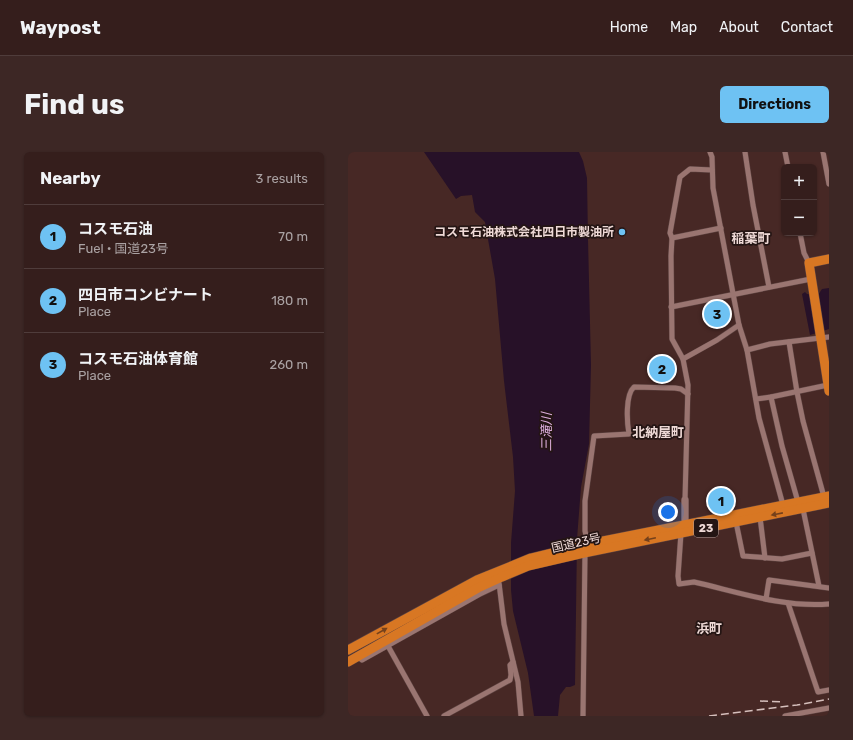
<!DOCTYPE html>
<html lang="en">
<head>
<meta charset="utf-8">
<style>
	:root { --surface:#351e1c; --page:#3d2725; --text:#f1f3f6; --muted:#aaa2a3; --line:#4f3c3b; --accent:#6ec2f3 }
	body { margin:0; font-family:Rubik,"Noto Sans JP",sans-serif; background:var(--page); color:var(--text) }
	.controls { position:absolute; right:12px; top:12px; display:grid; overflow:hidden; border-radius:6px; box-shadow:0 1px 3px #0004 }
	.controls button { width:36px; height:36px; display:grid; place-items:center; padding:0; border:0; border-bottom:1px solid var(--line); background:var(--surface); color:var(--text); font:20px sans-serif }
	.you { position:absolute; left:320px; top:360px; width:14px; height:14px; margin:-10px; border:3px solid #fff; border-radius:50%; background:#1a73e8; box-shadow:0 0 0 6px #1a73e833 }
	.badge { display:grid; place-items:center; width:26px; height:26px; border-radius:50%; background:var(--accent); color:#111; font-size:13px; font-weight:700 }
	.pin { position:absolute; translate:-50% -50%; border:2px solid #fff; box-shadow:0 1px 4px #0006 }
	.list { margin:0; padding:0; list-style:none }
	h2 { display:flex; justify-content:space-between; align-items:center; height:52px; margin:0; padding:0 16px; font-size:17px }
	h2 small { font-size:13px; font-weight:400; color:var(--muted) }
	.list li { display:grid; grid-template-columns:26px 1fr auto; gap:12px; align-items:center; box-sizing:border-box; height:64px; padding:0 16px; border-top:1px solid var(--line) }
	.list b { display:block; font-size:15px; white-space:nowrap }
	.list p { margin:0; font-size:13px; white-space:nowrap; color:var(--muted) }
	.list em { font-size:13px; font-style:normal; color:var(--muted) }
	.map { position:relative; flex:none; width:481px; height:564px; overflow:hidden; border-radius:6px }
	header { display:flex; align-items:center; gap:24px; box-sizing:border-box; height:56px; padding:0 20px; background:var(--surface); border-bottom:1px solid var(--line) }
	header strong { font-size:19px }
	nav { display:flex; gap:22px; margin-inline-start:auto; font-size:14px }
	.intro { display:flex; align-items:center; justify-content:space-between; box-sizing:border-box; height:96px; padding:0 24px }
	h1 { margin:0; font-size:28px }
	.button { padding:10px 18px; border-radius:6px; background:var(--accent); color:#111; font-size:14px; font-weight:700 }
	main { display:flex; gap:24px; padding:0 24px }
	aside { flex:1; background:var(--surface); border-radius:6px; box-shadow:0 1px 3px #0004 }
	.map>svg:first-child { display:block }
	.water { fill:#271128 }
	.lines { fill:none; stroke-linecap:round; stroke-linejoin:round }
	.street-casing { stroke:#5e4442; stroke-width:6 }
	.secondary-casing { stroke:#5e4442; stroke-width:8 }
	.highway-casing { stroke:#5e4442; stroke-width:10 }
	.street { stroke:#9a7571; stroke-width:5 }
	.secondary { stroke:#9a7571; stroke-width:7 }
	.highway { stroke:#d87723; stroke-width:9 }
	.rail { stroke:#d5bfbc; stroke-width:1.5; stroke-dasharray:8 4; stroke-linecap:butt }
	.oneway { fill:#75411b }
	.poi-dot { fill:#6ec2f3; stroke:#241514; stroke-width:1.5 }
	.labels { text-anchor:middle; dominant-baseline:central; stroke-width:3.5; stroke-linejoin:round; paint-order:stroke }
	.shield { fill:#241514; stroke:#b19e9c; stroke-width:1 }
	.shield-label { font-size:11px; font-weight:bold; fill:#eed9d6 }
	.poi-label { font-size:12px; font-weight:bold; fill:#eed9d6; stroke:#241514; text-anchor:end }
	.street-label { font-size:12px; fill:#eed9d6; stroke:#241514 }
	.neighbourhood-label { font-size:13px; font-weight:bold; fill:#eed9d6; stroke:#241514 }
	.water-label { font-size:13px; font-style:italic; fill:#deafde; stroke:#241514 }
</style>
</head>
<body>
<header>
<strong>Waypost</strong>
<nav><a>Home</a><a>Map</a><a>About</a><a>Contact</a></nav>
</header>
<div class="intro"><h1>Find us</h1><a class="button">Directions</a></div>
<main>
<aside>
<h2>Nearby<small>3 results</small></h2>
<ul class="list">
<li><span class="badge">1</span><div><b>コスモ石油</b><p>Fuel · 国道23号</p></div><em>70 m</em></li>
<li><span class="badge">2</span><div><b>四日市コンビナート</b><p>Place</p></div><em>180 m</em></li>
<li><span class="badge">3</span><div><b>コスモ石油体育館</b><p>Place</p></div><em>260 m</em></li>
</ul>
</aside>
<div class="map">
<svg width="481" height="564" viewBox="0 0 481 564">
	<rect width="100%" height="100%" fill="#472825"/>
	<g class="water">
		<path d="M76,0H231L235,9L239,26L240,87L243,213L241,292L233,335L229,387L227,533L222,535H218L212,543L210,564H186L180,521L165,459L163,438V391L167,339L165,305L156,229L147,127L137,70L127,60L124,43L113,44L108,47Z"/>
		<path d="M481,136V177L462,183L454,142L457,140L459,142L470,143L474,137Z"/>
	</g>
	<g class="lines">
		<g class="street-casing">
			<g id="street">
				<path d="M362,0L364,5L365,36L391,173L399,198L411,266L435,353"/>
				<path d="M397,0L405,53L421,135"/>
				<path d="M437,0L440,15"/>
				<path d="M475,0L481,32"/>
				<path d="M452,81L456,101L461,111"/>
				<path d="M324,86L373,76"/>
				<path d="M323,155L463,127"/>
				<path d="M441,190L449,240L455,269L476,345"/>
				<path d="M399,198L422,192L481,185"/>
				<path d="M335,207L369,188L391,173"/>
				<path d="M423,245L434,294L450,350"/>
				<path d="M408,247L423,245L480,233"/>
				<path d="M337,348L340,233L335,207L324,187L323,104L324,86L322,81L332,25L342,17L364,18"/>
				<path d="M455,357L471,434"/>
				<path d="M412,365L417,406"/>
				<path d="M388,370L395,404L434,407L464,401"/>
				<path d="M333,381L330,424L331,432L346,430C390,440 436,456 481,452"/>
				<path d="M240,392L237,379V349L246,284L281,282C279,271 277,243 286,235L327,236L333,237L340,242"/>
				<path d="M151,431L156,472L170,530L173,564"/>
				<path d="M418,447L421,428L481,436"/>
				<path d="M440,451L470,540L481,538"/>
				<path d="M40,494L79,564"/>
				<path d="M9,504L14,508L132,442L151,433"/>
				<path d="M96,564L162,528L163,523L162,513L165,510"/>
				<path d="M235,564L237,400"/>
				<path d="M437,564L481,556"/>
			</g>
		</g>
		<g class="secondary-casing">
			<path id="secondary" d="M335,377L337,372V348"/>
		</g>
		<g class="highway-casing">
			<g id="highway">
				<path d="M481,107L461,111L481,239"/>
				<path d="M0,498L129,428L183,406L240,392L481,344"/>
				<path d="M0,510L130,436L154,425L180,414L236,401L481,351"/>
			</g>
		</g>
		<use href="#street" class="street"/>
		<use href="#secondary" class="secondary"/>
		<use href="#highway" class="highway"/>
		<g class="rail">
			<path d="M412,549L436,550"/>
			<path d="M361,564L449,553L481,547"/>
		</g>
	</g>
	<defs><path id="oneway-solid" d="M-6-.8H1V-3.2L6.5 0L1 3.2V.8H-6Z"/></defs>
	<g class="oneway">
		<use href="#oneway-solid" transform="translate(429 362) rotate(169)"/>
		<use href="#oneway-solid" transform="translate(302 387) rotate(168)"/>
		<use href="#oneway-solid" transform="translate(34 479) rotate(-29)"/>
	</g>
	<circle class="poi-dot" cx="274" cy="80" r="4"/>
	<g class="labels">
		<rect class="shield" x="346" y="367" width="24" height="18" rx="3"/>
		<g class="shield-label">
			<text x="358" y="376">23</text>
		</g>
		<g class="poi-label">
			<text x="266" y="80">コスモ石油株式会社四日市製油所</text>
		</g>
		<g class="street-label">
			<text transform="translate(228 391) rotate(-13)">国道23号</text>
		</g>
		<g class="neighbourhood-label">
			<text x="403" y="86">稲葉町</text>
			<text x="310" y="280">北納屋町</text>
			<text x="361" y="476">浜町</text>
		</g>
		<g class="water-label">
			<text transform="translate(198 280) rotate(-90)">三滝川</text>
		</g>
	</g>
</svg>
<div class="controls">
<button>+</button>
<button>−</button>
</div>
<div class="you"></div>
<div class="pin badge" style="left:373px;top:349px">1</div>
<div class="pin badge" style="left:314px;top:217px">2</div>
<div class="pin badge" style="left:369px;top:162px">3</div>
</div>
</main>
</body>
</html>
